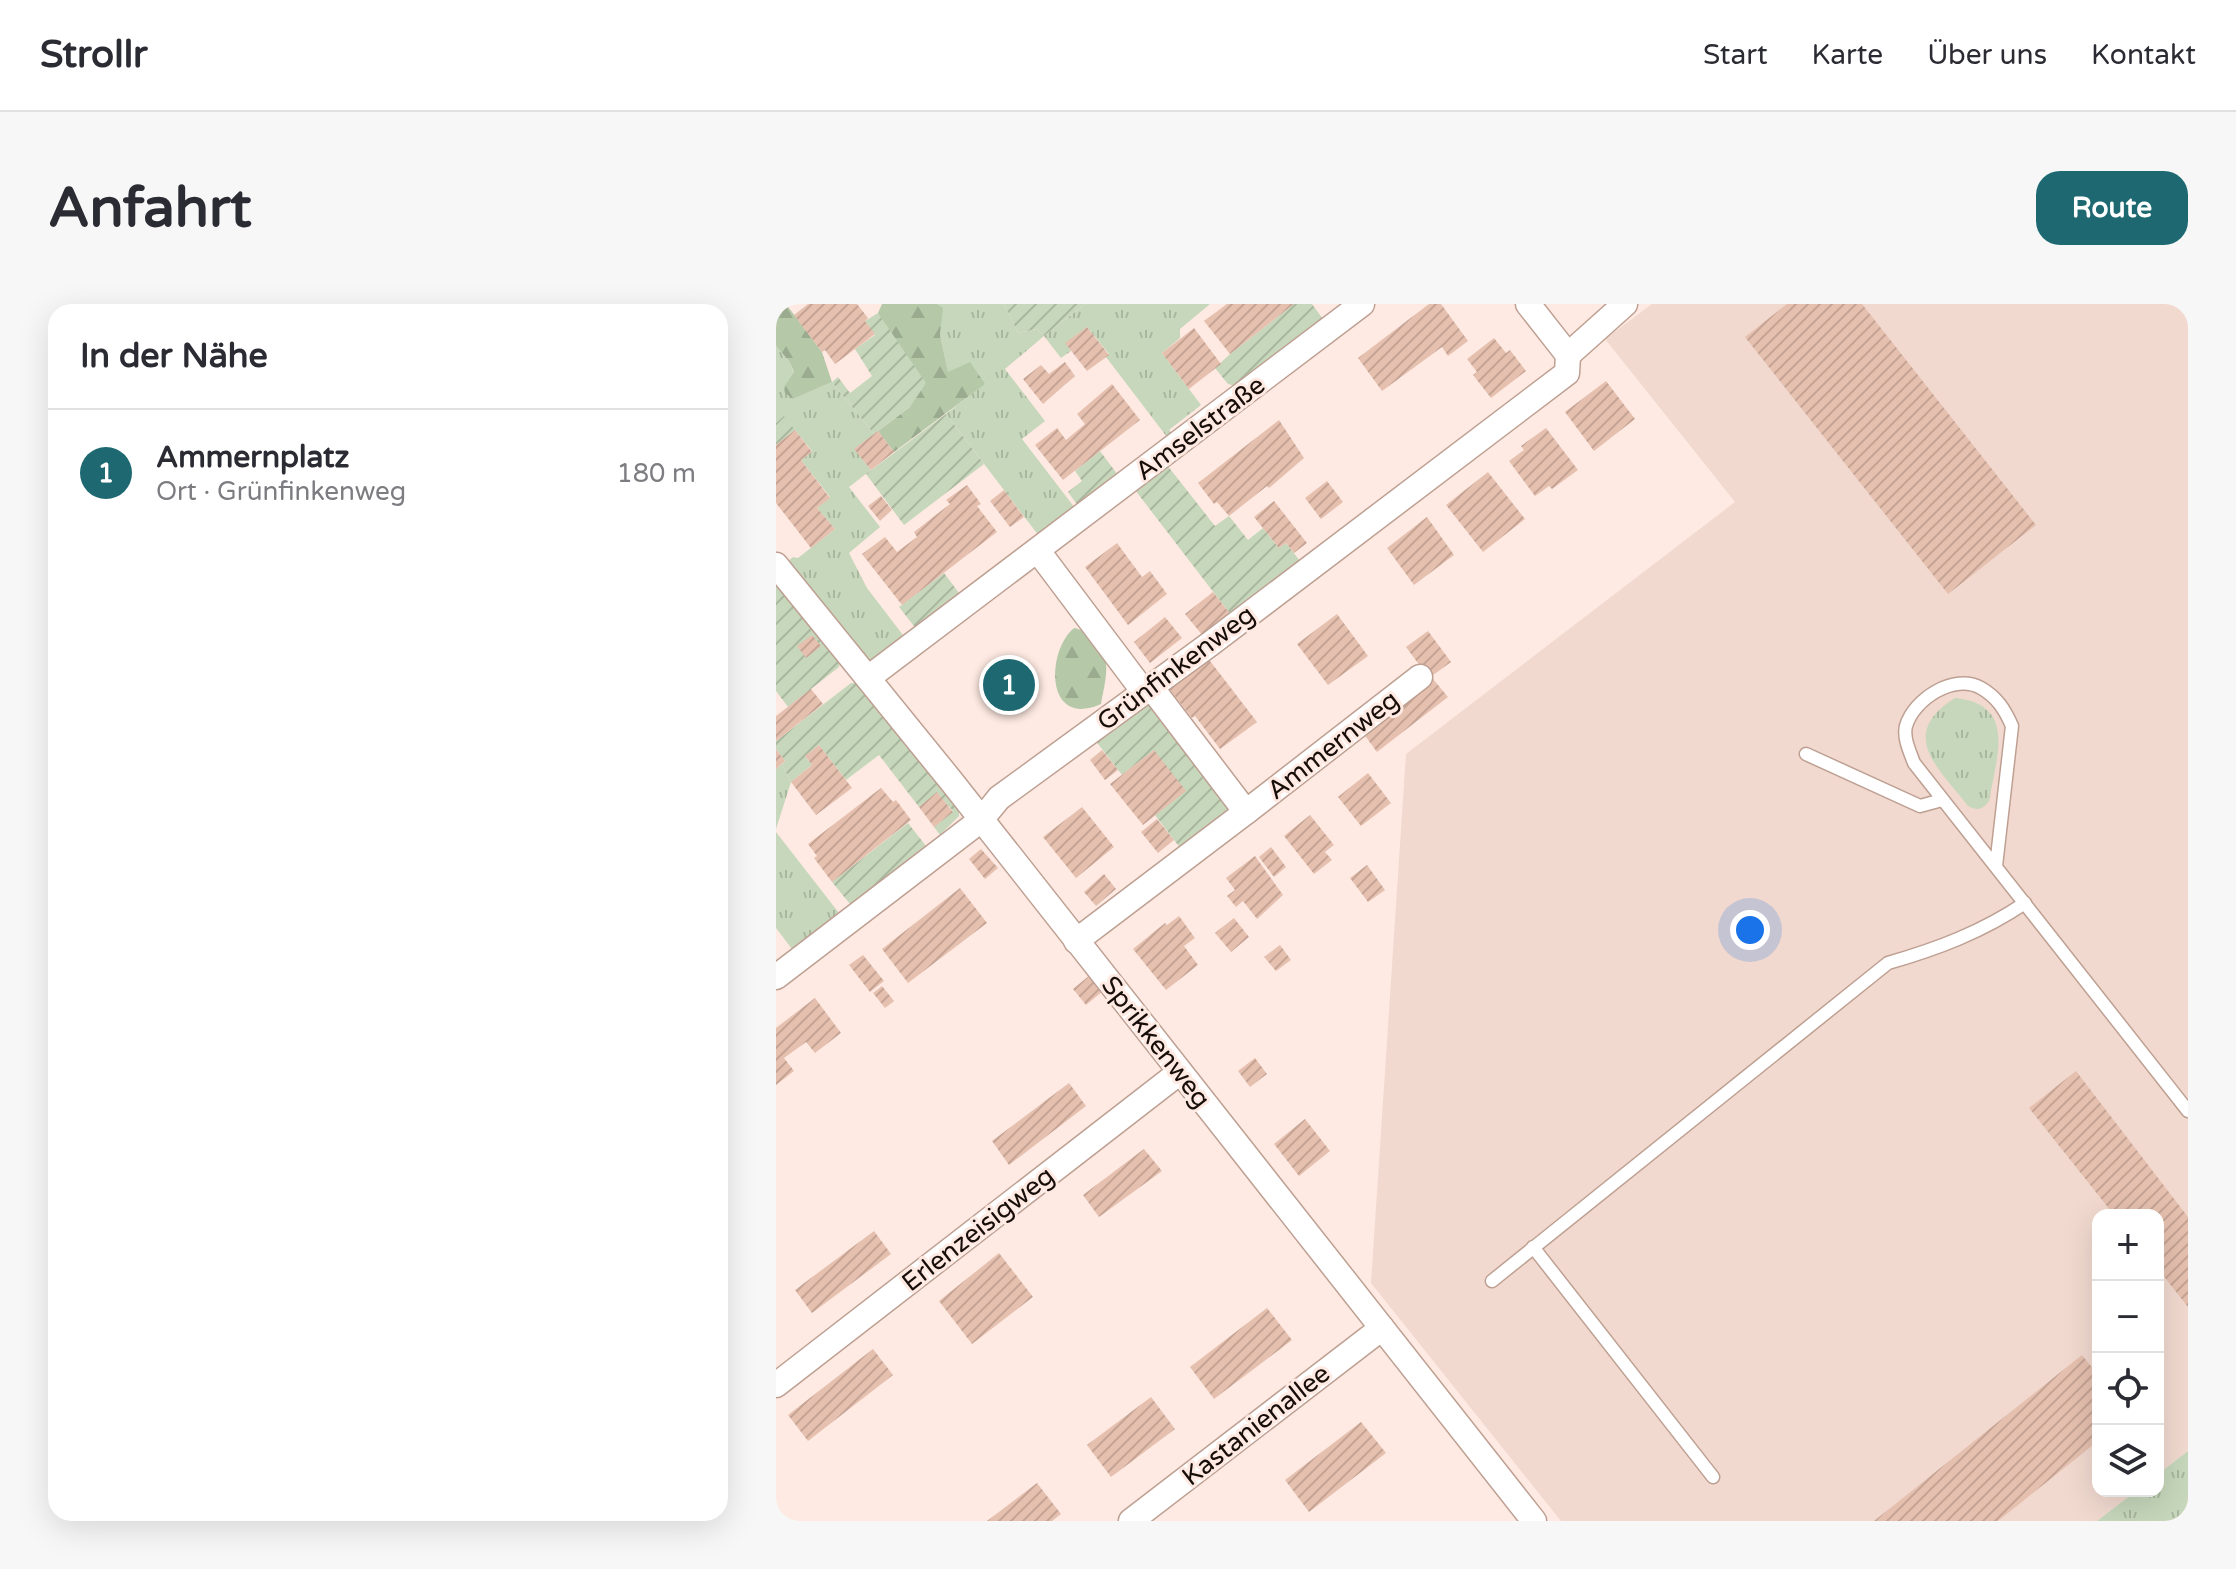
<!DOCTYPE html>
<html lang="de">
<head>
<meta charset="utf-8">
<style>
	:root { --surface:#fff; --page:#f7f7f7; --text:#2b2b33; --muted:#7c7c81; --line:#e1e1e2; --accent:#1e6971 }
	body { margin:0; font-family:"Varela Round",sans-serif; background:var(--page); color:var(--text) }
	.controls { position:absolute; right:24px; bottom:24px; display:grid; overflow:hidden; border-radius:16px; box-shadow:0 8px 32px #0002 }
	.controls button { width:72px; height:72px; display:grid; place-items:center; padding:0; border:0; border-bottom:2px solid var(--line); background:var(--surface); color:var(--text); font:40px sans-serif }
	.you { position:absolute; left:974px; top:626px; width:28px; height:28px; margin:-20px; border:6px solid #fff; border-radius:50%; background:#1a73e8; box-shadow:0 0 0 12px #1a73e833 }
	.badge { display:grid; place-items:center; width:52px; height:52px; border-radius:50%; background:var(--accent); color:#fff; font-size:26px; font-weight:700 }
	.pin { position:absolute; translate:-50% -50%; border:4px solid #fff; box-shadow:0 2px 8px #0006 }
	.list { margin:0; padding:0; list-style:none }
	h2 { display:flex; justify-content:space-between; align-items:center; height:104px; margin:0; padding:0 32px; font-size:34px }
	h2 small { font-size:26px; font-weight:400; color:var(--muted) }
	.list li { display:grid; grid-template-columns:52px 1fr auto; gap:24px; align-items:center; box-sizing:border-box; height:128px; padding:0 32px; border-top:2px solid var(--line) }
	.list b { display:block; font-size:30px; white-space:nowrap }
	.list p { margin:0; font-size:26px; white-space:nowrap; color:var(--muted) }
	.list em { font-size:26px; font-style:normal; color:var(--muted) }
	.icon { flex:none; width:44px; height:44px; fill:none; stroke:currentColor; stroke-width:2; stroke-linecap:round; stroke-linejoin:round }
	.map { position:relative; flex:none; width:1412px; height:1217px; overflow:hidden; border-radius:24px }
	header { display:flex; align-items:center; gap:48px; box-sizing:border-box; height:112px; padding:0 40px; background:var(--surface); border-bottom:2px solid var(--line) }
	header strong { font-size:38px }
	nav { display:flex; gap:44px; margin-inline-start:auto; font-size:28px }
	.intro { display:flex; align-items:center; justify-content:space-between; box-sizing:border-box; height:192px; padding:0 48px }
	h1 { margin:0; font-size:56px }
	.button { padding:20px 36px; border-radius:24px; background:var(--accent); color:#fff; font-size:28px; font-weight:700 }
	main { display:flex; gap:48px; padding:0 48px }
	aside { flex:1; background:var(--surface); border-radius:24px; box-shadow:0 8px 32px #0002 }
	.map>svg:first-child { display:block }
	.built { fill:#f1d9cf }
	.grass { fill:url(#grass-tufts) }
	.forest { fill:url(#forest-firs) }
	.garden { fill:url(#garden-furrows) }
	.building { fill:url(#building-hatch) }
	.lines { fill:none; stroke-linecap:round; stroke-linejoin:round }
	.lane-casing { stroke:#bea093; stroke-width:15 }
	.street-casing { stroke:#bea093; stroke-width:27 }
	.lane { stroke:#fff; stroke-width:12 }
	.street { stroke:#fff; stroke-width:24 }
	.labels { text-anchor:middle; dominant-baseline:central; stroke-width:6; stroke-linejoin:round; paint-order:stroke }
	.street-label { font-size:26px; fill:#170d09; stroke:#feeae2 }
</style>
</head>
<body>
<header>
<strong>Strollr</strong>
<nav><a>Start</a><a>Karte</a><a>Über uns</a><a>Kontakt</a></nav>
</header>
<div class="intro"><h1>Anfahrt</h1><a class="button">Route</a></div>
<main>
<aside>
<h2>In der Nähe<small></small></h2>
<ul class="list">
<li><span class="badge">1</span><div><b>Ammernplatz</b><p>Ort · Grünfinkenweg</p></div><em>180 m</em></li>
</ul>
</aside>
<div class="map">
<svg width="1412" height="1217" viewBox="0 0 1412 1217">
	<defs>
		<pattern id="grass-tufts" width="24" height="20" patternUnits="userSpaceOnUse" patternTransform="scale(2)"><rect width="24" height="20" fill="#c6d7bb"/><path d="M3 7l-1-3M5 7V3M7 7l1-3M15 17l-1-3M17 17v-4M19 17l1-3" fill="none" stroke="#a9b79f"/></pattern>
		<pattern id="forest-firs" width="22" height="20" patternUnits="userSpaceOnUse" patternTransform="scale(2)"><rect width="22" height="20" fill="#b5c9a8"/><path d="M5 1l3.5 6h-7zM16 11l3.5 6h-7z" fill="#9bab8f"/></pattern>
		<pattern id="garden-furrows" width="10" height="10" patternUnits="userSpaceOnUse" patternTransform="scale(2)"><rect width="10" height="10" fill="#c6d7bb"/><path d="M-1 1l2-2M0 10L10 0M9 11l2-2" fill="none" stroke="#a9b79f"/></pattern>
		<pattern id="building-hatch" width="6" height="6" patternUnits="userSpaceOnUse" patternTransform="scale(2)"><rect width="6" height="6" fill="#e6c0af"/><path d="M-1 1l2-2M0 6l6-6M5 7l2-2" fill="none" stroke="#c5a495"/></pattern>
	</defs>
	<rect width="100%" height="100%" fill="#feeae2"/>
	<path class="built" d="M876,0H1412V1147L1382,1170V911H1322V1187H1360L1321,1217H785L595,979L630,450L959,198L829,35Z"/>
	<g class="grass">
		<path d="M161,0H228L242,29L261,25L268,32L309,0H434L404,25V34L386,49L425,101L393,126L395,130L391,133L330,53L333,50L311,23L290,39L295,47L285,54L268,32L229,65L269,117L246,135L299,204L263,232L170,110L208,80L172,69L164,31L166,4Z"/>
		<path d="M0,42L13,57L18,69L12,80L17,95L56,78L98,130L79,145L95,166L73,183L104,223L73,249L91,284L130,335L91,358L10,259L17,253L22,254L59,225L41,204L54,193L25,156L36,147L8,113L0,119Z"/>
		<path d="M1179,394C1242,400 1220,454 1213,497C1206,506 1202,507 1192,502C1162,463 1121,431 1179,394Z"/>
		<path d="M6,460L15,478L0,525V465Z"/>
		<path d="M0,528L63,609L16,645L0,624Z"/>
		<path d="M1412,1147V1217H1321L1360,1187H1382V1170Z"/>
	</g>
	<g class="forest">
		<path d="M0,0H10L46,48L56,78L17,95L9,89L8,83L18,68L13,57L0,42Z"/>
		<path d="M106,0H161L167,4L164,31L172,68L194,58L209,80L118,148L102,127L134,103L102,9Z"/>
		<path d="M298,324C311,326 325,341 329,354C333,367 327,387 325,400C269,425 270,347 298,324Z"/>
	</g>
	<g class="garden">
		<path d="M228,0H309L268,32L261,25L242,29Z"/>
		<path d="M518,0H536L547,15L459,82L452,80L439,64L454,50Z"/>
		<path d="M102,9L150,79L134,103L98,130L56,78L62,73L74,89L96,72L79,45L99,31L89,17Z"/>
		<path d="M170,110L208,160L128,221L90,170Z"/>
		<path d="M8,112L19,126L0,141V119Z"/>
		<path d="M324,147L342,171L302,202L292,188L306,177L299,167Z"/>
		<path d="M391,161L439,222L453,212L472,236L487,224L503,244L510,239L524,257L455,311L359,186Z"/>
		<path d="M168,269L186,293L141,326L123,303Z"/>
		<path d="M3,282L64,357L63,363L12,403L0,387V283Z"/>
		<path d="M75,379H82L183,507V512L164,531L158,523L177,507L161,489L143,503L103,451L70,476L43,441L29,452L36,461L15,478L6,460L9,457L0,445V437Z"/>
		<path d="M372,397L454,502L453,508L405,545L379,511L378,446L346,471L319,436Z"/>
		<path d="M132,519L150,542L74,600L56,578Z"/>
	</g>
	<g class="building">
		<path d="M32,0H81L92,14L89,17L99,30L59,60L49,46L46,48L18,11Z"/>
		<path d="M451,0H518L454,50L428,17Z"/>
		<path d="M653,0H665L692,37L672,52L666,43L606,87L582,54Z"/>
		<path d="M1011,0H1086L1260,221L1172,290L969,33Z"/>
		<path d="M311,23L333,51L311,67L289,39Z"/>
		<path d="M418,24L445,60L413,85L386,49Z"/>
		<path d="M718,34L730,49L734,46L750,67L715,94L697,71L701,68L691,55Z"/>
		<path d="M289,58L299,72L267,100L247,75L265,61L273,70Z"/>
		<path d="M830,77L859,115L818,147L789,108Z"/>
		<path d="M336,80L364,116L287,176L259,141L281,124L290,136L309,120L301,110Z"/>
		<path d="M503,116L528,154L493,184L491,182L453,212L441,198L438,200L422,179Z"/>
		<path d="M770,124L802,166L776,185L773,182L759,192L733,157L748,146L745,142Z"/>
		<path d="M19,126L36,148L25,156L54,194L41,204L59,225L35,244L0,199V141Z"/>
		<path d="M102,127L118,148L95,166L78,145Z"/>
		<path d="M712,168L749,215L707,248L670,201Z"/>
		<path d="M551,177L567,198L545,215L529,194Z"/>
		<path d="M191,181L205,200L201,202L221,228L126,301L86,250L109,233L121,248L141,233L138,228L174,200L170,196Z"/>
		<path d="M228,186L248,213L234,223L214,197Z"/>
		<path d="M105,192L116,206L104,217L92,202Z"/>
		<path d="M498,197L531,239L518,249L510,239L503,244L478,213Z"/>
		<path d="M651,213L678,251L638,281L611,244Z"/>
		<path d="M341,239L366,273L374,267L391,290L352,321L309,263Z"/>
		<path d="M437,288L455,311L427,332L409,310Z"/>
		<path d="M561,310L592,352L552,381L521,340Z"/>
		<path d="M389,313L406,334L374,359L358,338Z"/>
		<path d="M652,327L675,358L653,374L630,343Z"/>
		<path d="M36,331L45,342L30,354L21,342Z"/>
		<path d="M431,353L481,418L444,445L419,412L416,414L392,383Z"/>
		<path d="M657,375L672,393L601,448L587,429Z"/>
		<path d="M35,385L47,400L0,437V412Z"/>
		<path d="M43,441L76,484L40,511L15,478L36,461L29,452Z"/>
		<path d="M0,445L9,457L0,465Z"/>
		<path d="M326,446L342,466L329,476L314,456Z"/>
		<path d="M378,446L410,487L367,521L334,480Z"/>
		<path d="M592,469L615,499L585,522L562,493Z"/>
		<path d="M105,484L117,498L120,496L135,516L56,578L38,554L41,552L32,540Z"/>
		<path d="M161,488L177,508L158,523L143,503Z"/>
		<path d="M306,503L338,543L300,574L267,533Z"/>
		<path d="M534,511L558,541L549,548L556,556L538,570L508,532Z"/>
		<path d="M381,515L398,536L382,549L365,528Z"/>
		<path d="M495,543L510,563L498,573L483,553Z"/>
		<path d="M205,545L222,564L209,575L193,555Z"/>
		<path d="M479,552L507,591L481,615L467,597L460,603L451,592L459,586L450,574Z"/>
		<path d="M591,561L609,586L592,598L574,574Z"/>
		<path d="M328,570L340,585L320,602L308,588Z"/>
		<path d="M184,584L211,619L132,679L106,645Z"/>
		<path d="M403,612L419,634L408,642L422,661L390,686L357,645L389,619L391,621Z"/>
		<path d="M458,614L473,633L455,648L439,629Z"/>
		<path d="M504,641L515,656L500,667L488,653Z"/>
		<path d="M87,651L108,677L94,688L73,661Z"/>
		<path d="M314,671L327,687L310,701L297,685Z"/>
		<path d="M106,682L118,697L109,704L97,689Z"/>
		<path d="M39,694L65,729L39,749L30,738L8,754L18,767L0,781V724Z"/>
		<path d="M479,754L491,770L474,783L462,767Z"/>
		<path d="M1300,767L1412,913V1003L1382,965V911H1338L1253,804Z"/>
		<path d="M293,779L310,802L233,861L216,837Z"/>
		<path d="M529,815L554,847L523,872L498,840Z"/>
		<path d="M368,845L386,867L323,913L307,891Z"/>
		<path d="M98,927L115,950L36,1009L19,986Z"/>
		<path d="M223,949L257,993L196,1040L163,997Z"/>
		<path d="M491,1004L516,1036L438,1095L414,1063Z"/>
		<path d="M97,1045L117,1071L32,1137L12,1111Z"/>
		<path d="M1306,1051L1322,1071V1137L1222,1217H1098Z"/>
		<path d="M375,1093L399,1125L335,1173L311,1141Z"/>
		<path d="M585,1118L610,1149L533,1208L509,1176Z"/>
		<path d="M261,1179L285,1210L276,1217H211Z"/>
	</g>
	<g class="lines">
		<g class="lane-casing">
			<g id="lane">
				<path d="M1030,450L1144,502L1166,496"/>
				<path d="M1220,562L1236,422C1229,406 1221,393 1205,384C1178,369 1138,395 1130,422C1127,434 1134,448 1138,459L1412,807"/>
				<path d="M757,943L937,1173"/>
				<path d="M716,977L1112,659C1161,645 1206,628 1249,599"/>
			</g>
		</g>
		<g class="street-casing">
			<g id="street">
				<path d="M752,0L792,51"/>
				<path d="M792,51L849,0"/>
				<path d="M262,247L368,388"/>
				<path d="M0,261L176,478L758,1217"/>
				<path d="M92,374L586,0"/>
				<path d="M470,508L644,373"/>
				<path d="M300,637L470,508L375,383"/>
				<path d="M0,673L205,516L223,494L434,340L791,69L792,51"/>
				<path d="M0,1081L404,768"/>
				<path d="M355,1217L606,1024"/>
			</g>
		</g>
		<use href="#lane" class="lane"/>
		<use href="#street" class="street"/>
	</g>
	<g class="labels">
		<g class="street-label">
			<text transform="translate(424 124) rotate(-37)">Amselstraße</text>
			<text transform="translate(400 364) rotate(-37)">Grünfinkenweg</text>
			<text transform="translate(557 441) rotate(-38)">Ammernweg</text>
			<text transform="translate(380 738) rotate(52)">Sprikkenweg</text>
			<text transform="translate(202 925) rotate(-38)">Erlenzeisigweg</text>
			<text transform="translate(480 1121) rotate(-38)">Kastanienallee</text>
		</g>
	</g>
</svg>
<div class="controls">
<button>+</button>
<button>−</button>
<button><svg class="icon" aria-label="locate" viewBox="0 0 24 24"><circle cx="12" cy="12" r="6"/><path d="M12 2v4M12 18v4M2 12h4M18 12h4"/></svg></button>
<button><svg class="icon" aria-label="layers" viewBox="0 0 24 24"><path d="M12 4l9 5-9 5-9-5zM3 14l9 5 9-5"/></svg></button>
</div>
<div class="you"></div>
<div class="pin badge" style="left:233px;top:381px">1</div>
</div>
</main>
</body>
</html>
